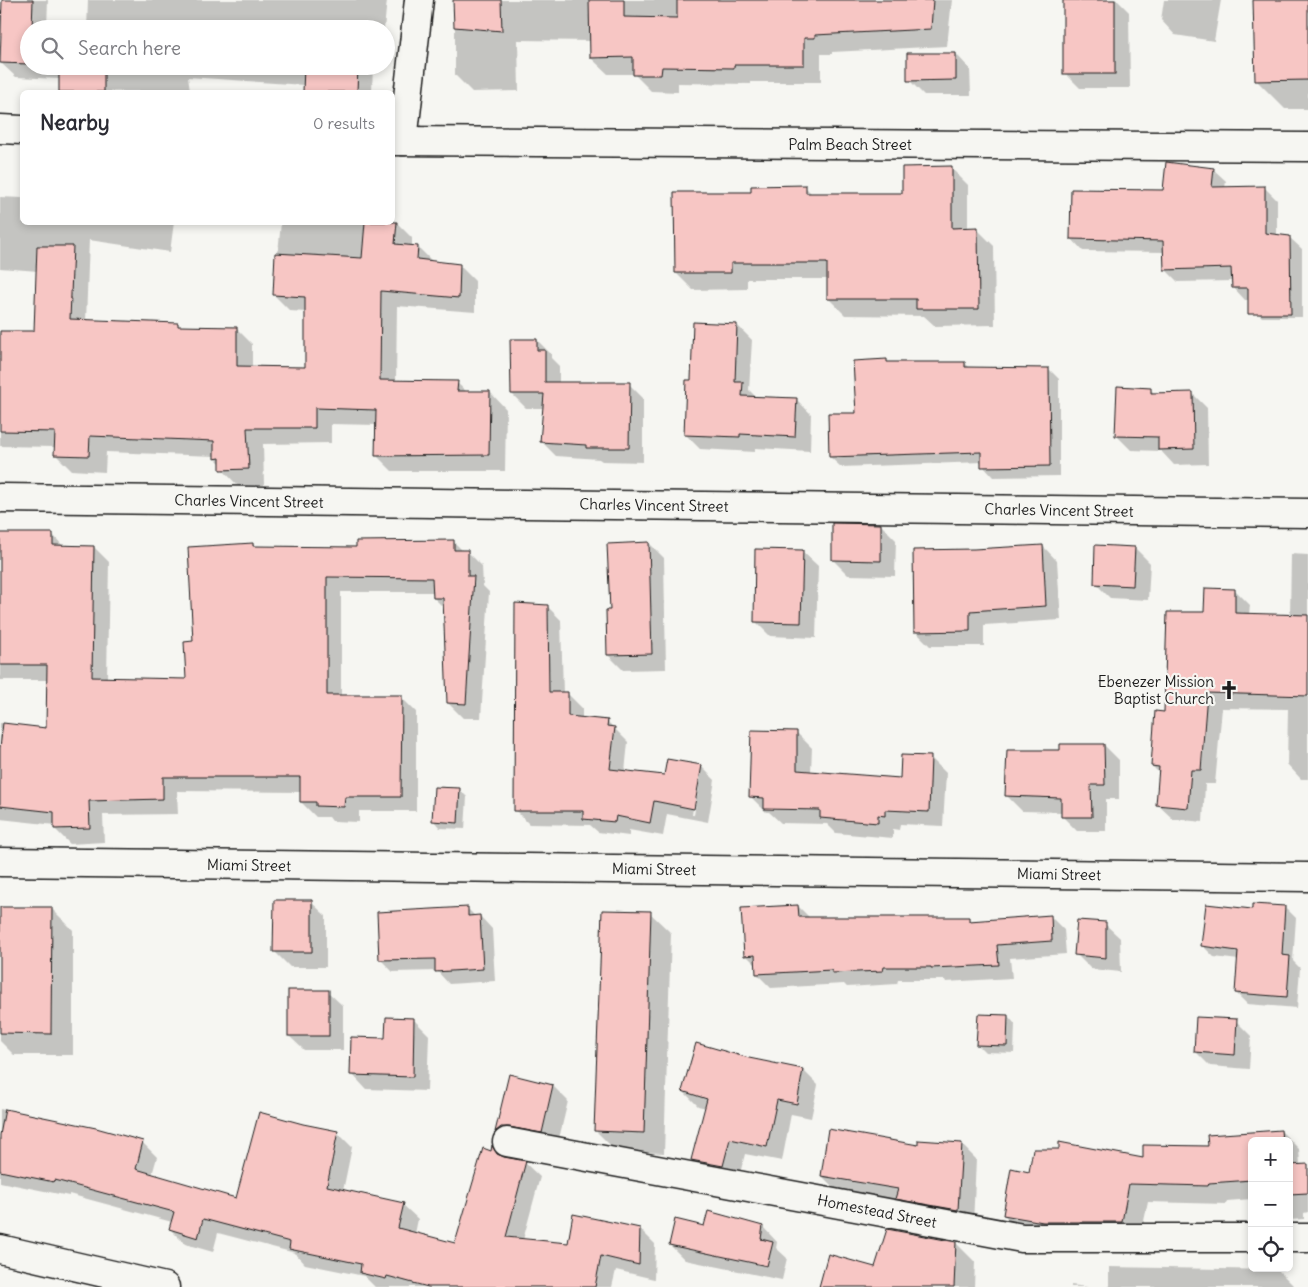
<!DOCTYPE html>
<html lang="en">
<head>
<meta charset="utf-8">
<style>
	:root { --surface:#fff; --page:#f7f7f7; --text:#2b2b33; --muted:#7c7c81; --line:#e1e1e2 }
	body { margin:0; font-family:Delius,sans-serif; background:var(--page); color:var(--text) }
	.controls { position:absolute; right:15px; bottom:15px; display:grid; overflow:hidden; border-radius:8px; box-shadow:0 2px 8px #0003 }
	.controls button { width:45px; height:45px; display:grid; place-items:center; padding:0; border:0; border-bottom:1px solid var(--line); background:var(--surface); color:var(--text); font:25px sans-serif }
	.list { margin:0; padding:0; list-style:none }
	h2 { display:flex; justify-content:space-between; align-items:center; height:65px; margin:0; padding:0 20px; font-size:21px }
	h2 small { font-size:16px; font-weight:400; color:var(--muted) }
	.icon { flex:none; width:28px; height:28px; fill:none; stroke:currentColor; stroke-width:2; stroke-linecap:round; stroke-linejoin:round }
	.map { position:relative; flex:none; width:1308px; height:1287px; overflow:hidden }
	.search { position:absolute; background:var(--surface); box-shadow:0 2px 8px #0003; left:20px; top:20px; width:375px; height:55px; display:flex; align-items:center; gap:12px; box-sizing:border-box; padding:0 18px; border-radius:28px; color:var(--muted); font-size:19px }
	.panel { position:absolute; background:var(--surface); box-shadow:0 2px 8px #0003; left:20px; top:90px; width:375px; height:135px; border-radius:8px }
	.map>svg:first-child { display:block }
	.shadow { fill:#0003; fill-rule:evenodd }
	.building { fill:#f7c6c4; stroke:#1c1c1c }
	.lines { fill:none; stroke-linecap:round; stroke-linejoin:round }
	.street-casing { stroke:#1c1c1c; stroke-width:31 }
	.street { stroke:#f6f6f2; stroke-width:28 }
	.labels { text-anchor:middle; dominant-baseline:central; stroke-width:4.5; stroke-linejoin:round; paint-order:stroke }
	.street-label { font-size:15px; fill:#1c1c1c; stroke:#f6f6f2 }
	.poi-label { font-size:15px; fill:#1c1c1c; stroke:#f6f6f2; text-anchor:end }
</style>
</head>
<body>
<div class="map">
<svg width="1308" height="1287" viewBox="0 0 1308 1287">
	<rect width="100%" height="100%" fill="#f6f6f2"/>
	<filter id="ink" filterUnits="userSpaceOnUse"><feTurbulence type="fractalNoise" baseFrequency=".02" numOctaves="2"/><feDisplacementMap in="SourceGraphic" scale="10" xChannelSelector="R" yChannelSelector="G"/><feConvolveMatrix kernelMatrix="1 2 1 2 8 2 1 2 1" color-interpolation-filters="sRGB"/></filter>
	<g filter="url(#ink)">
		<g class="shadow">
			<path d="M3,0H48L47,29H29V66H373L372,92H304V85L188,77L190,91L60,92V79L16,77L1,63Z"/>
			<path d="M88,0H387L384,29H87Z"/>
			<path d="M455,0H952L947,46L832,52V54H821V82H751V84L678,83V92L651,91L634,74H608L591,58V41L518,40L519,91L472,92L455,75Z"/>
			<path d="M1065,0H1117L1129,12L1130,88H1080L1065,73Z"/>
			<path d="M1164,0H1221L1214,41L1175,35L1161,20Z"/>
			<path d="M1255,0H1308V109H1285L1256,80Z"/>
			<path d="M956,54L970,69L971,95H924L909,80Z"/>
			<path d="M951,168L968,185V229H977L994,246L995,325L935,326L924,316L845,315L828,298V279H747V289L693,290L676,273L753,193L805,187L813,195L903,194Z"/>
			<path d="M1213,169L1226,181L1225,188L1264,187L1277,200V235L1289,237L1302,249V317H1262L1250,305V300H1245L1233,287V281L1178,282L1165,269V252L1083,251L1071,238L1164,191Z"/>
			<path d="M0,197L22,198V222H174L170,252L89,240L86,321L177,324L180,327L236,328L252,344V367L306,368V312L290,311L274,295L281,222H396L412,238V246L418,247L433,262L459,265L475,281V312L397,306L396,382L457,383L467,392H490L506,409L505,471H392L376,455L377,425L331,424V443L263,444L264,485L238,486L222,469V465L215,458V456L106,452L105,472L71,470L55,454V447L0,446V332H36L38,271L0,268Z"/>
			<path d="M737,325L752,340L749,390L757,398L796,399L811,414L810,451L755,448V452L700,449L685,434L692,381Z"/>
			<path d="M537,340L551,354V358L559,366V383L629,384L643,398V462L602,461L599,459L556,456L542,442L544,408H526L512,394Z"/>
			<path d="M886,361L889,363H965L970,368L1049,369L1059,379V476L993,477L983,466V462L841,467L830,457L857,414Z"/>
			<path d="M1150,389L1155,394L1192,393L1207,408L1208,464L1174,465L1161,451L1131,450L1116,435Z"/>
			<path d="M881,525L896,540L895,576L848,575L833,560Z"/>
			<path d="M0,534L53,535L64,547H94L109,562L107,678L187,680L194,642L253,544L256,547L358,548L453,541L463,551H467L482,566L483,586L489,592L481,718H463L448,703L444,608L434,598V592H341V696L401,697L416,712V811H359V822L332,821L329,817H316L301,802V792L177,791L178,814L103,815L104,842L70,844L55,829V825L0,819V723L48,729V680H0Z"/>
			<path d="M649,543L664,558L666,669L623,670L608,655L612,611Z"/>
			<path d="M1043,546L1057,561L1061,620L984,625V646H930L915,631Z"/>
			<path d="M1135,548L1150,563L1148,600L1110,598L1095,583Z"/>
			<path d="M803,552L818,566L816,638L770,636L755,621Z"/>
			<path d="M1291,554L1308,555V779H1301L1287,764L1288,709L1222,708L1215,784H1205L1203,822L1173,819L1158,805L1160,774L1152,766L1165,713L1205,614L1235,590L1250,605L1249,614L1290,616Z"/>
			<path d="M547,606L561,620L563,694H568L582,708V719L607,721L628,742L625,772L665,776L701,766L715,780L708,822L667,814L663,836L629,830V836L598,832L590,825L529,824L515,810ZM698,775H701L694,815H692Z"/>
			<path d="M797,733L812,748L811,772L901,780L931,758L946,773L943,826L900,824L899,830L893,829V838L836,833L827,824L781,823L769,812H766L751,797Z"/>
			<path d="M1104,745L1119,760V799H1106V831H1077L1062,816V812L1022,811L1007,796L1061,752Z"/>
			<path d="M435,788L460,790L467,797L465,829L440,828L433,820Z"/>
			<path d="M311,902L326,916V967H290L275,952Z"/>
			<path d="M798,906L810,918L969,919L972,922L1050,916L1064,930L1066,954L1010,958L1012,978L946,982L945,980H898L897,984L847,987L844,984L771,988L757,974V966L746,955Z"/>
			<path d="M1285,907L1296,918L1293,961L1300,968L1297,1008L1247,1004L1236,993L1239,960L1214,957L1203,946L1253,910Z"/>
			<path d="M0,908H51L73,930V1055H14L0,1041Z"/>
			<path d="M467,908L476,917L480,916L492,929L495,981L449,984L437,971L393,972L381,960Z"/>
			<path d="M650,913L671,933L664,1153L616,1151L595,1130Z"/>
			<path d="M1105,924L1120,938L1121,972L1091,969L1076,954Z"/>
			<path d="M328,992L343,1006V1050H304L289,1036Z"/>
			<path d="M1008,1016L1015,1024L1014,1053L985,1052L978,1045Z"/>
			<path d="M414,1020L429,1035L427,1091L366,1089L352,1074L386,1040Z"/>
			<path d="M1236,1021L1251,1036L1249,1069L1210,1066L1195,1051Z"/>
			<path d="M748,1059L803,1070L818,1085L811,1118L791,1114L782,1161L745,1154L738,1181L707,1175L692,1160L706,1108L698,1106L683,1091Z"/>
			<path d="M510,1076L553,1086L568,1101L557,1147L511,1146L496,1132Z"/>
			<path d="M0,1109L96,1130L142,1142L157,1157L152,1175L237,1200L303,1125L337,1132L352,1147L343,1191L403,1205L418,1219L415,1234L456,1245L493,1147L504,1159L525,1163L540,1177L523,1240L569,1244L640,1229L655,1244L654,1279L616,1270L612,1287H375L364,1276L305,1264L295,1253L218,1233L213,1252L185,1244L170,1229L172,1222L69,1194V1196L0,1182Z"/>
			<path d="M1281,1131L1299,1149L1300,1165H1308V1212L1304,1213V1219L1289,1220V1141H1252V1199L1227,1201L1226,1204L1148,1202L1140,1240L1022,1233L1004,1215L1030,1173L1144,1159L1209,1147Z"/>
			<path d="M961,1144L976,1159L973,1224L912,1213L900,1201L837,1191L822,1176L919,1146Z"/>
			<path d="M705,1227H763L777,1242L776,1248L787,1258L782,1280L685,1260L670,1245Z"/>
			<path d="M956,1243L975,1262L974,1287H820Z"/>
			<path d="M1109,1267L1278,1270L1295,1287H1109Z"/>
			<path d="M1071,1285L1088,1287H1071Z"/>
		</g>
		<g class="building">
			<path d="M2,0H33L32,29H29V64L0,63Z"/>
			<path d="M453,0H501L502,31L454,27Z"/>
			<path d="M589,0H624V17L677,18V0H933L931,29L815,35V38H804V65H734V68L662,67L661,75H633V57L590,58Z"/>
			<rect x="1063" y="0" width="52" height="74"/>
			<path d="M1253,0H1308V80L1255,81Z"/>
			<path d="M907,53H956V80L907,81Z"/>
			<rect x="59" y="66" width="45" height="26"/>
			<path d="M304,66H358L357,92H303Z"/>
			<path d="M1166,162L1214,168L1212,187L1265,186V233L1290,236L1291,314H1248V288H1232L1231,268L1164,270L1163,241L1070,239L1071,189L1163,190Z"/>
			<path d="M952,166V228L978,227L979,309H916V299H827V263H731V273H675L674,192H751V186L806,185V193H902V167Z"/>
			<path d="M365,222H397L395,244L418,246L417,259L460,264L459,298L381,291L380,380L458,381L457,391H490L489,455L375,456L376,410L315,408V428H247L249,469L220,470V458L214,459V441L90,436L89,456L54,455L55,432L0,431V331H34L37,246H73L70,319L178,323V326L237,327V366L305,367V297L273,295L275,253L362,258Z"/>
			<path d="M693,322L737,324L735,382H743L742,396L797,398L795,437L740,434V437L684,435L686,380H691Z"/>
			<path d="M510,339H537V350H545V382H630L629,448H586V445L540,442L544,394H511Z"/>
			<path d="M887,359V362H965V367L1049,368L1050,466L981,467V452L829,457L828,413H856L853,361Z"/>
			<path d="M1117,386L1151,388V393L1193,392L1194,449L1158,450V437L1115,436Z"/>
			<path d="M832,523L881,524V561L832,560Z"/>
			<path d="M0,533H53V545L94,546L92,677L186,679L184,642L193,641L188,547L253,543V546L356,547V541L454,540V550H468V576H474L466,704L447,703L443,598H433L432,578L327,577V695H402L401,797H345L344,807L316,806V802H300V777H163V799L89,801L90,828L54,829V812L0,806V748L3,723L46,728L47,665H0Z"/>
			<path d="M649,542L652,654L607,655L606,610H610L607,544Z"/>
			<path d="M1043,545L1046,606L970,611V631L914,632L913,550L974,549Z"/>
			<path d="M1095,545L1135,547L1133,586L1094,584Z"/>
			<path d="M755,549L803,550L801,623L754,622Z"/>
			<path d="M1205,588L1235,589V613L1308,615V696L1207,693L1201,770H1191L1188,808L1156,805L1159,767L1151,766L1155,711L1164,712L1167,612H1204Z"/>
			<path d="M515,603L548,605L549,692H568V716L608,720L607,726L615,727L610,769L664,775L667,759L702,765L694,809L654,801L650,823L616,816L615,822L583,819V811H514Z"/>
			<path d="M751,730L797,731V770L900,778L901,755L931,756L929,812L885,810V816L878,815V823L820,818V810L764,809V798L749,797Z"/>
			<path d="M1060,744H1104L1105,785H1091L1092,817H1061V798L1005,796L1007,750H1060Z"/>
			<path d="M434,787L460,788L458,823L432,821Z"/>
			<path d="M274,900H312V952H273Z"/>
			<path d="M1206,904L1252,909V904L1285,906L1282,955L1290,956L1287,997L1235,993L1238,951L1201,946Z"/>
			<path d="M798,905L799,917H969V921L1051,915L1052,941L997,945L999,965L931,968V967H884L883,971L832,973V970L756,974L755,955L744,956L741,908Z"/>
			<path d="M0,907H52L51,1034L0,1033Z"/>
			<path d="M468,907V916L480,915L483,969L435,972V959L379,960L377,912Z"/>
			<path d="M602,910L651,911L644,1133L594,1131Z"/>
			<path d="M1077,920L1106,922V958L1074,955Z"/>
			<rect x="288" y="990" width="41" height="46"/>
			<path d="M978,1014L1008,1015L1007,1046L976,1045Z"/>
			<path d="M386,1017L414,1018L413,1077L350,1075L351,1037L385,1038Z"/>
			<path d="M1196,1017L1237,1019L1235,1055L1194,1052Z"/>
			<path d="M696,1043L749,1058L803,1069L797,1104L777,1100L767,1147L730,1139L723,1166L691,1160L707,1099L682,1091Z"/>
			<path d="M509,1074L553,1085L542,1133L509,1127H501L495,1132Z"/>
			<path d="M5,1109L96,1128L143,1141L136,1169L236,1198L259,1112L303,1124L338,1131L327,1186L404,1203L398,1228L455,1243L483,1148L491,1151L492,1145L497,1154L504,1157L526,1161L506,1237L568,1243L573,1214L640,1228L639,1265L601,1256L595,1287H428L387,1276L386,1279L360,1273L361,1264L289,1249L290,1242L203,1219L198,1238L169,1229L174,1212L55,1180L54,1182L0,1171V1135Z"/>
			<path d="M828,1129L918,1145V1140L962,1143L958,1210L895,1199L898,1189L821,1176Z"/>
			<path d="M1281,1130L1282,1141H1252V1180L1209,1183L1208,1186L1129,1184L1122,1222H1043L1003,1215L1011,1168L1029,1172L1033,1149H1059V1142L1143,1158V1145L1208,1146L1207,1135Z"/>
			<path d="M1308,1164V1193L1289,1194V1165Z"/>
			<path d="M708,1211L763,1226L761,1239L773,1242L767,1266L669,1245L675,1219L704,1226Z"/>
			<path d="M887,1229L956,1242L954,1287H819L828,1254L875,1267Z"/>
		</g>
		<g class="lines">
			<g class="street-casing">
				<g id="street">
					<path d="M0,129L22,130"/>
					<path d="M392,141L1308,147"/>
					<path d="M403,141L419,0"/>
					<path d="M0,498L1308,513"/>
					<path d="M0,862L1308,877"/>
					<path d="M507,1142L1022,1238H1252"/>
					<path d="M1289,1238H1308"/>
					<path d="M0,1249L165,1287"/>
				</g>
			</g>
			<use href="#street" class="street"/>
		</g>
	</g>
	<defs>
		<g id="church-bare" transform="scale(1.5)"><path d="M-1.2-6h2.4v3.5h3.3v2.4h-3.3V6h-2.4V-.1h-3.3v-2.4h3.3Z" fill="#1c1c1c" stroke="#f6f6f2" stroke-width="2.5" paint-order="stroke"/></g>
	</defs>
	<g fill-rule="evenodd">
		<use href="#church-bare" x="1229" y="690"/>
	</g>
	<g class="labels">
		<g class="street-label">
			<text x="850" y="144">Palm Beach Street</text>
			<text transform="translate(249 501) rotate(1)">Charles Vincent Street</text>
			<text transform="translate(654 505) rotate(1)">Charles Vincent Street</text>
			<text transform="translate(1059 510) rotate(1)">Charles Vincent Street</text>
			<text transform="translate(249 865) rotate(1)">Miami Street</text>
			<text transform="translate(654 869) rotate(1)">Miami Street</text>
			<text transform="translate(1059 874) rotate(1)">Miami Street</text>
			<text transform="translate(877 1211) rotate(11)">Homestead Street</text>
		</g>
		<g class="poi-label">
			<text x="1214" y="681">Ebenezer Mission<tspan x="1214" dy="17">Baptist Church</tspan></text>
		</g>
	</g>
</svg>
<div class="controls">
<button>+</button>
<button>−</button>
<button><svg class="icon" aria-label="locate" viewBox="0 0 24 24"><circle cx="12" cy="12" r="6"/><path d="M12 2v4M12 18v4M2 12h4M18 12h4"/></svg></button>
</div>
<div class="search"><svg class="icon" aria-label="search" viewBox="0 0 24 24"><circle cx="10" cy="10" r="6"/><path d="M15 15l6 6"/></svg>Search here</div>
<section class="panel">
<h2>Nearby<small>0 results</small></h2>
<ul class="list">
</ul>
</section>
</div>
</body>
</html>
